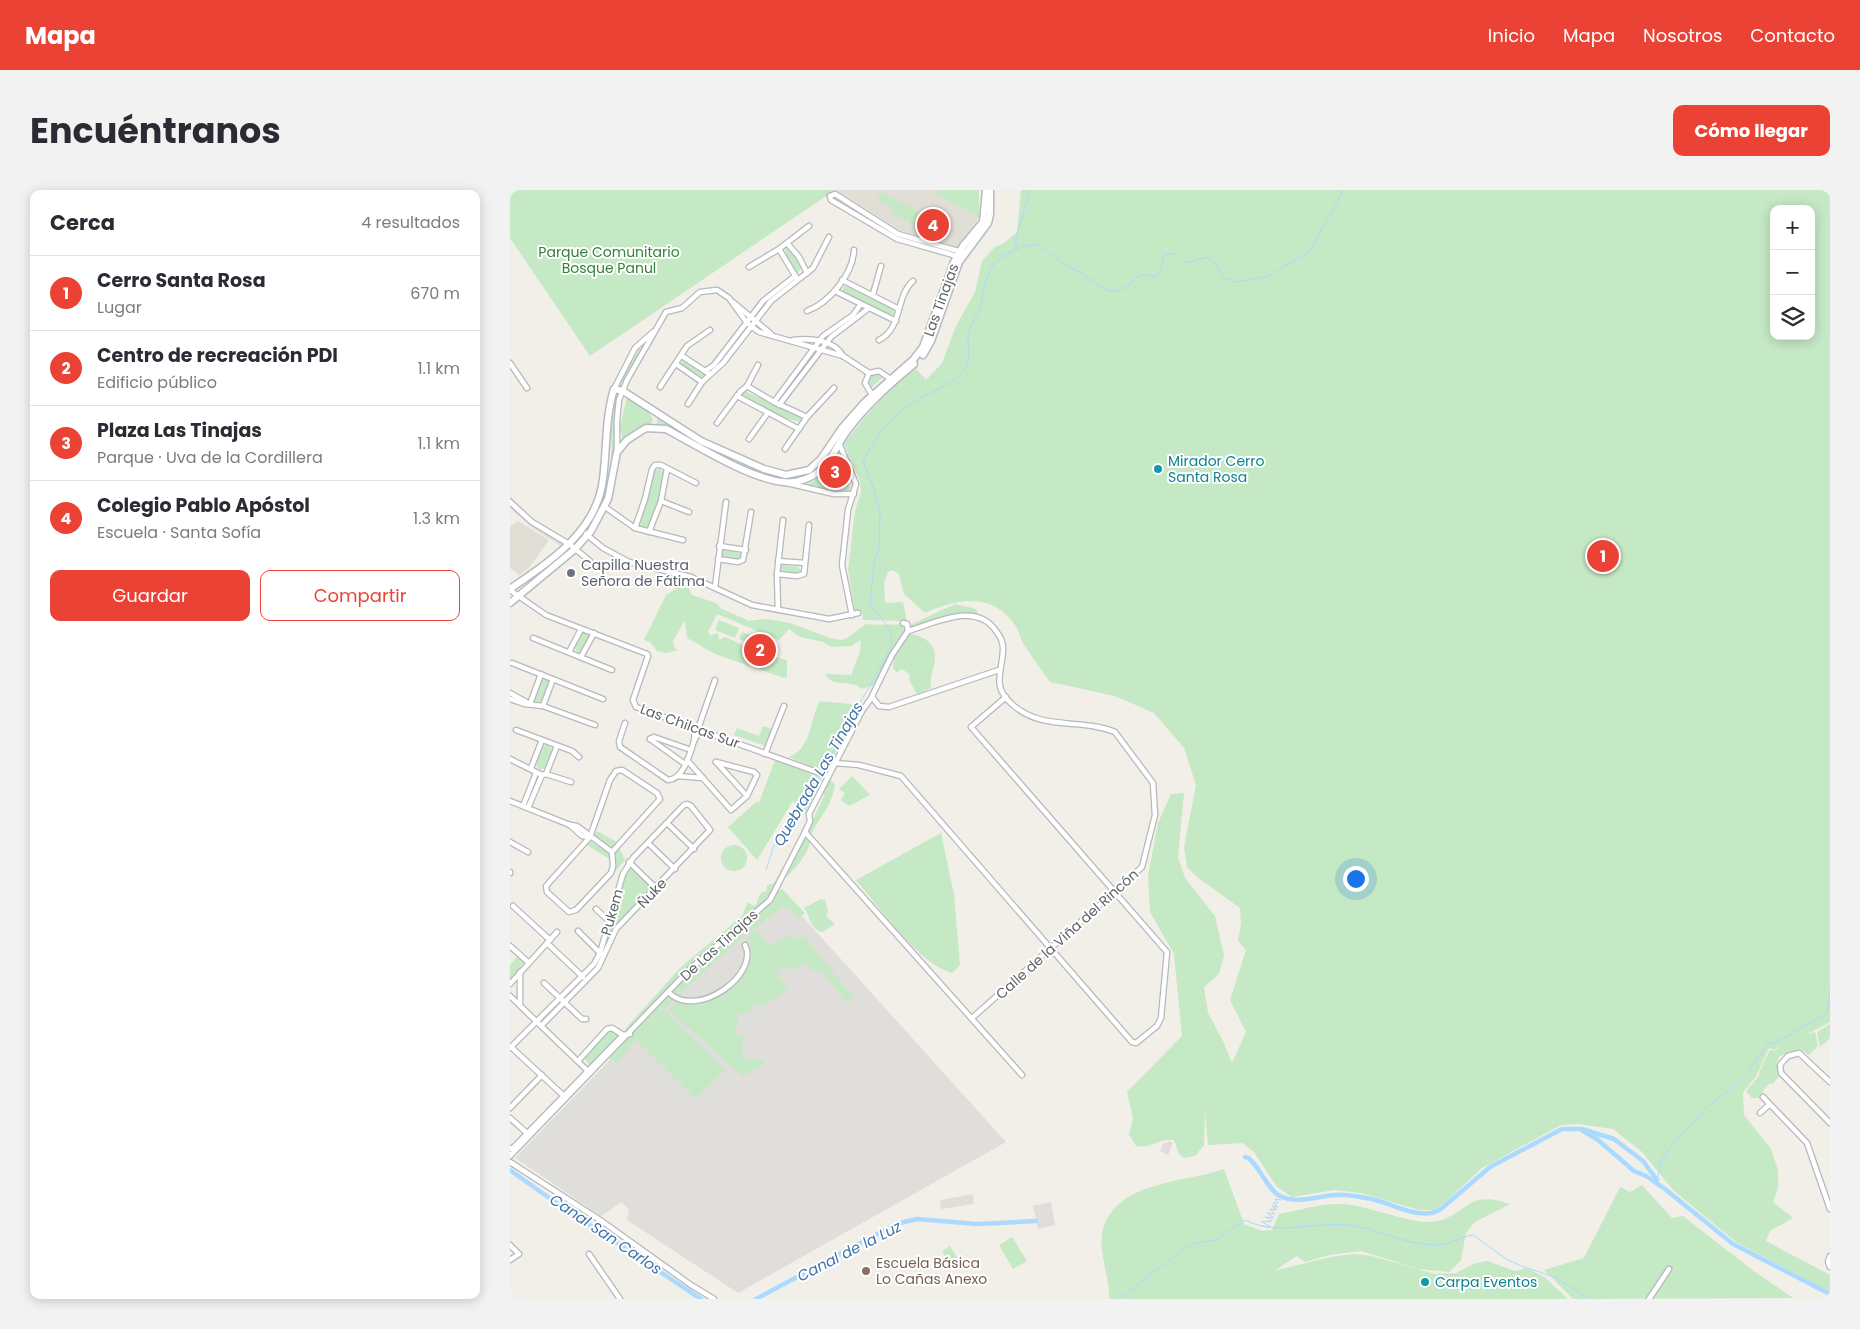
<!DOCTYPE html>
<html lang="es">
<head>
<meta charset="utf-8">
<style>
	:root { --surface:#fff; --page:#f2f2f3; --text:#2b2b33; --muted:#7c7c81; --line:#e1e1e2; --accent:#ea4335 }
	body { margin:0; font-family:Poppins,sans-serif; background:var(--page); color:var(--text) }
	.controls { position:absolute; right:15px; top:15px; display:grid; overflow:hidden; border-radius:10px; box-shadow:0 2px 12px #0003 }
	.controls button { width:45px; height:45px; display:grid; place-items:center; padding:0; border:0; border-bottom:1px solid var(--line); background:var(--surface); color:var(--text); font:25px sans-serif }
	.you { position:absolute; left:845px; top:688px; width:18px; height:18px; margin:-12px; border:4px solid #fff; border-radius:50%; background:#1a73e8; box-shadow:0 0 0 8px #1a73e833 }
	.badge { display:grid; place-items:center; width:32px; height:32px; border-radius:50%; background:var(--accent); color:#fff; font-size:16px; font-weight:700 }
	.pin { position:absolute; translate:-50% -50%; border:2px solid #fff; box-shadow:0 1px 5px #0006 }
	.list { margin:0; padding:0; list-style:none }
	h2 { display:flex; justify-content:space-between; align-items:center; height:65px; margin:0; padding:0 20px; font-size:21px }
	h2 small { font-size:16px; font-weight:400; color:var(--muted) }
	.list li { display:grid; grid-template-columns:32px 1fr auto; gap:15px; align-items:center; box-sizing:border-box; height:75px; padding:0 20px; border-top:1px solid var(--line) }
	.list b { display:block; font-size:19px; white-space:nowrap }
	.list p { margin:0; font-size:16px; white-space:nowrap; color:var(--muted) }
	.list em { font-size:16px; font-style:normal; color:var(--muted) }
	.actions { display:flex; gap:10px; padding:15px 20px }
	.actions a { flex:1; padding:11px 0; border:1px solid var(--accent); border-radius:10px; text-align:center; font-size:18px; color:var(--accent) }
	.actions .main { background:var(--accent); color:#fff }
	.icon { flex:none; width:28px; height:28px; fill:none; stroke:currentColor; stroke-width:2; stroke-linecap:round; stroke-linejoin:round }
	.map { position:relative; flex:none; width:1320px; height:1109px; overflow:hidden; border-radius:10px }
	header { display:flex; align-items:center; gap:30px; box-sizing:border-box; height:70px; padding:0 25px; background:var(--accent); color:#fff }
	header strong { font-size:24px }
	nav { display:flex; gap:28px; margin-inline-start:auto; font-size:18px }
	.intro { display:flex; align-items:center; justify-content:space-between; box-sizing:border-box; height:120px; padding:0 30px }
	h1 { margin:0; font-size:35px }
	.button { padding:12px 22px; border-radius:10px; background:var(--accent); color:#fff; font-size:18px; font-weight:700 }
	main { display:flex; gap:30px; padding:0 30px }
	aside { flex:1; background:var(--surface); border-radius:10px; box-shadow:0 2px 12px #0003 }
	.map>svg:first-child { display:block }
	.industrial { fill:#e0deda }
	.education { fill:#e1ded6 }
	.green { fill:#c5e8c5; fill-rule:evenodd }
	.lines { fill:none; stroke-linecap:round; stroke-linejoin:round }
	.stream { stroke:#aadaff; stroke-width:1 }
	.canal { stroke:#aadaff; stroke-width:4.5 }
	.street-casing { stroke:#b5b8bc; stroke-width:7 }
	.secondary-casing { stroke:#b6babf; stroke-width:9 }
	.street { stroke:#fff; stroke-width:4.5 }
	.secondary { stroke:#fff; stroke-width:6 }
	.culture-dot { fill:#0f9aa8; stroke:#fff; stroke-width:2 }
	.worship-dot { fill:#6b7280; stroke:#fff; stroke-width:2 }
	.education-dot { fill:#8d6e63; stroke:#fff; stroke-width:2 }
	.labels { text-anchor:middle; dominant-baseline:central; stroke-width:4; stroke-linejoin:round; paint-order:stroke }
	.park-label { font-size:14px; fill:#348238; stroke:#fff }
	.street-label { font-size:14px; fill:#5f6368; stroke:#fff }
	.culture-label { font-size:14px; fill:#0d838f; stroke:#fff; text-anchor:start }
	.worship-label { font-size:14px; fill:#5b616d; stroke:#fff; text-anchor:start }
	.education-label { font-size:14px; fill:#785e54; stroke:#fff; text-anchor:start }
	.water-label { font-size:15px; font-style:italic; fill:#4174aa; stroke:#fff }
</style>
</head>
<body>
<header>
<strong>Mapa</strong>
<nav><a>Inicio</a><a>Mapa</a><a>Nosotros</a><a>Contacto</a></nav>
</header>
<div class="intro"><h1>Encuéntranos</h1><a class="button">Cómo llegar</a></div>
<main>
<aside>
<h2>Cerca<small>4 resultados</small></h2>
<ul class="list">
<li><span class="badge">1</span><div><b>Cerro Santa Rosa</b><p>Lugar</p></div><em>670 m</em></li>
<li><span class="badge">2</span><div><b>Centro de recreación PDI</b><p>Edificio público</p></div><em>1.1 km</em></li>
<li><span class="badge">3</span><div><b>Plaza Las Tinajas</b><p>Parque · Uva de la Cordillera</p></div><em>1.1 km</em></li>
<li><span class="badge">4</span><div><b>Colegio Pablo Apóstol</b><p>Escuela · Santa Sofía</p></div><em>1.3 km</em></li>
</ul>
<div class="actions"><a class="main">Guardar</a><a>Compartir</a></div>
</aside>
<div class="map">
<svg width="1320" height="1109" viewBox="0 0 1320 1109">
	<rect width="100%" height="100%" fill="#f1efe8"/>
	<g class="industrial">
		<path d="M0,306L23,329L58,350L51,356L21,337L0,318Z"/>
		<path d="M273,705L496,952L228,1103L117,1030L119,1020L112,1012L91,1026L5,968L180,787Z"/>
		<path d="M658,951L663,953L658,965L650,961L653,953L656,954Z"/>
		<path d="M463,1004L464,1014L431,1019L430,1010Z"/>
		<path d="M541,1012L545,1035L528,1039L523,1016Z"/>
	</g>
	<g class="education">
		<path d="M326,0H427L425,3L469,28L447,58L391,41Z"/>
		<path d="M8,331L39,350L19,378L9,385L0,378V336Z"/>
	</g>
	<g class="green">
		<path d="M0,0H325L80,166L0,48Z"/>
		<path d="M427,0H469V28L425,3Z"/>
		<path d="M511,0H1320V832L1296,845L1305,842L1308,856L1299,865L1290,859L1270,866L1266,873L1270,885L1262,895L1260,893L1254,899L1250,908H1242L1236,901L1249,886C1249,879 1257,867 1260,860L1265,861L1269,857L1264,860L1259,858L1246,887L1233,902L1234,925L1261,959L1268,980V998L1263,1012L1283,1028L1260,1041L1256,1051L1320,1085V1102L1226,1052L1163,1000L1132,962L1103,939L1069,934L1051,935L972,978L934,1013L923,1020H909L851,1003L824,1000L782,1007L767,997L744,962L732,953L698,955L695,922L694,955L685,966L674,968L669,964L664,950C649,948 641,959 626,956L619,944L623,928L617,902L672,846L664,764L640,722L638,686L648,633L661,604L674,603L668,667L675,688L705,726L714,765L709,784L694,797L698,823L713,851L722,873L736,842L720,810L736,760L728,751L731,733L730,718L687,687L677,677L674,657L686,595L674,558L644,523L605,506L540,492C531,479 521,466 513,453C510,447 509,440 505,435C482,401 446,409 415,423L394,404L389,384L383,380L378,382L374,393L375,413L393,412L397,431L353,430L352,421L345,422L338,380L345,321L351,303L350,291L334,254C355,225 378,200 406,179L416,190L432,173L446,136L465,102L472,71L485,57L493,54L507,42ZM1264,19H1301V146H1264Z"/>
		<path d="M371,2L386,10L382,18L367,10Z"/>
		<path d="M388,10L411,23L404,35L381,22Z"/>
		<path d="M275,58C283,60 288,72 291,79L287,83L275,63Z"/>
		<path d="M334,96C351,99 370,110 384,120V124L380,125L332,101Z"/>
		<path d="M130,157L131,159L110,196L109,193Z"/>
		<path d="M174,169L194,182L196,185L192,187L172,175V171Z"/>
		<path d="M368,183L374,186L359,200L357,194L360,185Z"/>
		<path d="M235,201L291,227V232L274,228L236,209L232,204Z"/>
		<path d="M106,204L108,206C102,237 108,270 99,301C95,314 85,327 79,339C79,332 95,304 98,292C105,263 97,233 106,204Z"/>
		<path d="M117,207L139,222L143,230L139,237L128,240L113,252L110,237Z"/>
		<path d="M148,227L266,286L289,285L324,256C317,270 306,285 289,289C255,297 186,253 155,236L146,235Z"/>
		<path d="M327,266L337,287L340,300H313L296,296L314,284Z"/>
		<path d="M150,279L153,282V287L149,308L137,340L129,338L145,280Z"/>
		<path d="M212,359L229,363L232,365L228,369L211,367Z"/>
		<path d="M273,375L288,377L292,381L290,384L272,383L269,378Z"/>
		<path d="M171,396L178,397L182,405L206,413L210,418L239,431L257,429L280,433L320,448L331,450L337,448L356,434C368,436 387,433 396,436L397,441L376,473L364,495L352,499C340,488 323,499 315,484L341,485L350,462L351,450L341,456L322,457L313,452L290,447L279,439L269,450L207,424L198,442L201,446L208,443L209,450L215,447L255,465L277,470V487L274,488L205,464L177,448L175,430L163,451L164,457L168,460L156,463L147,461L140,452L134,450L156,405Z"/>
		<path d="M445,414L466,419L469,426L440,427L404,441L400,435Z"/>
		<path d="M209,430L229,438L225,448L205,440Z"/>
		<path d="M75,442L80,447L71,462H67L64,457L71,443Z"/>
		<path d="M232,442L248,448L245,455L229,449Z"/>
		<path d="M399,444C413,445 427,454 425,470C424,480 419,487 421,498L407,504L400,492L399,484L392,479L387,482L383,479L384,465Z"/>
		<path d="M33,487L41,490L34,511L25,512L24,508Z"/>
		<path d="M310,511L351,515L315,582L279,567C303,557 299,530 310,511Z"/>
		<path d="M253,536L262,539L256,556L224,545L227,538L249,546Z"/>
		<path d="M37,555L43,560L36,578L29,580L26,574L33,556Z"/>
		<path d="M265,570L312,588L295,624L283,611L247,670L218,637L246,612L249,613Z"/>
		<path d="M342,586L360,605L339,616L331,610L335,603L329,599Z"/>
		<path d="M320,589L325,595C321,619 308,628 300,647C298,652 301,649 299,655C297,666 278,689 268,692L264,703L272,699L295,723L289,728L281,720L272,717L227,752L154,819L215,880L186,909L125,849L111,870L106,872L99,869V866L113,847L116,838L171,777L232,726L238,712L244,716L246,715L250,704L256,701L257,695L264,693L295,638L300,636L314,606L311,599L314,591Z"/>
		<path d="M87,641L107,652L102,659L83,648Z"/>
		<path d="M431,643L444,705L450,775L442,783C409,774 369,717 346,690Z"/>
		<path d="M81,652L100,663L101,670L77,655Z"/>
		<circle cx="224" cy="668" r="13"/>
		<path d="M109,658L115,670L105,682L104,663Z"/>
		<path d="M119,676L142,697V701C128,714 112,728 101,744C92,758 93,770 79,784L78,782L91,765Z"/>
		<path d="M311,709L315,710L318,721L316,726L325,734L313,742C299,740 300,724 294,718Z"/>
		<path d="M246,740L259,756L280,745L288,750L293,745L344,808L337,813L312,781H304L295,771L282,781L277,775L267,783L278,799L254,815H243V818L237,823L228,824L226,844L233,846L232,868L254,870V875L232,886L159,820L166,812C198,825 256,780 237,748Z"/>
		<path d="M8,766L14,772L0,789V775Z"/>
		<path d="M1320,834V848L1310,857L1307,842Z"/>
		<path d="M100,840L110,845L80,876L74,868Z"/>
		<path d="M714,979L734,1034L752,1041L762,1040L769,1024C791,1020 819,1011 841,1015C862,1018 902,1033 919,1032C957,1030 953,997 1000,1014L965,1032L956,1043L951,1070L939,1082L909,1079L851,1061L819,1065L795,1072L787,1066L764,1081L820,1067L843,1064L862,1066L925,1084L946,1083L966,1073L977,1071L1005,1081L1016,1078L1033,1086L1058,1109H599C600,1088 589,1065 592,1044C602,991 674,993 714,979Z"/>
		<path d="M1132,995L1162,1028L1173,1026L1245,1082L1283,1108L1063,1109L1034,1080L1074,1068L1110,997L1120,1002Z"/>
		<path d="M502,1047L517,1071L503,1079L489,1055Z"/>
		<path d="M440,1056L451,1074L443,1079L432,1061Z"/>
	</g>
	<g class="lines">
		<g class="stream">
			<path d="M506,58V48L520,0"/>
			<path d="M312,582C323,565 329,548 339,530C347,516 383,463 382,449C380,435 367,425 360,413L364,372L369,357L370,324L364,299L353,272C366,244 384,223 411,208C426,200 445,193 455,179C461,170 458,159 458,149C458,138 467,127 470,117C473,107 473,96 477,87C485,65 507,57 528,54C538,61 546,69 556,75C562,79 570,82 576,86C586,92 593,103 606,101C627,97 619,79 646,87L651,81L654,65L666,63L676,73L697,67L707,75L714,88L725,92L759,86L801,60L833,0"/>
			<path d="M256,680L264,655L283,620L310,585"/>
			<path d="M1147,990L1151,972L1158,960L1198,916L1220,899L1240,880L1257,854L1265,853L1317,823L1320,801"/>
			<path d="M751,1036L761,1037L752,1032L762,1031L755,1027L764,1028L757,1023L765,1024L760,1019L767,1020L762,1016L768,1017L763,1013H768L765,1009L771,1010"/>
			<path d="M609,1109L670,1062L685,1053L706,1050L735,1030C766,1046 803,1032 837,1035C867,1038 895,1055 926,1055C940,1055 950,1047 963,1045L998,1070L1014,1077L1045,1087L1079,1109"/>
		</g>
		<g class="canal">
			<path d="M1072,939L1104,949L1133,971L1147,990"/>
			<path d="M735,967C745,967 757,1000 770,1006C790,1016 814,1003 835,1005C844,1006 855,1007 865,1010C882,1014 903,1026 921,1023C925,1023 928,1020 932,1018L980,977L1052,939H1070L1088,950L1124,981L1136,986L1155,999L1223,1054L1320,1104"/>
			<path d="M0,980L35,1005L191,1109"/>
			<path d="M246,1109L386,1034L407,1029L467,1034L526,1031"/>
		</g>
		<g class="street-casing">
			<g id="street">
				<path d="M320,6L325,4L388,44L452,62"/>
				<path d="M320,6L321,10L387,49L450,67"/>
				<path d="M277,53L289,67L297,83"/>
				<path d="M269,59L286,87"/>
				<path d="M239,77L269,59L299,36"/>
				<path d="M332,90L389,119"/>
				<path d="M325,101L386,131"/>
				<path d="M363,104L371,76"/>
				<path d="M224,113L261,144"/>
				<path d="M297,121C319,113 343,84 344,60"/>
				<path d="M283,150C299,148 324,149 333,166"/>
				<path d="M369,150C393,138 385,107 403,91"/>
				<path d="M172,166L198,183"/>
				<path d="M0,173L17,198"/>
				<path d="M166,174L192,192"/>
				<path d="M195,181L204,175L253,111L285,86"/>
				<path d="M237,196L264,212L297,227"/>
				<path d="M150,197L177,156L200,140"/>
				<path d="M104,199L125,158L143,142"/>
				<path d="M362,205L355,193L359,183L369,181L379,188"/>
				<path d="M227,206L289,239"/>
				<path d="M264,212L313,146L343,125L351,114"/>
				<path d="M178,214L192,192L213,173L261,111L303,78L319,47"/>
				<path d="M269,215L321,147L359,118"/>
				<path d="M207,233L230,202L237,196L248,175"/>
				<path d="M239,249L257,224"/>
				<path d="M329,253L346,294L338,320L332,375L342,425"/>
				<path d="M275,259L297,227L324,198"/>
				<path d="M107,262V230L109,210L117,190L156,122L172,118L190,102L207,100L219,108L237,133L249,142L333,166L359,183"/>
				<path d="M277,293L324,304H344"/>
				<path d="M151,311L179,322"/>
				<path d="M0,312L22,332L59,354L80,371"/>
				<path d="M95,317L125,338L173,350"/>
				<path d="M125,338L135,309L142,279L145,275H151L186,293"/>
				<path d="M139,342L151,311L157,279"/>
				<path d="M76,344L93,358L119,372L181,387L242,415L319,429L348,423"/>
				<path d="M209,356L236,360"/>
				<path d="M208,369L228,372L233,370L241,322"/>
				<path d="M268,371L295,373"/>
				<path d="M267,384L287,386L294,384L299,335"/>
				<path d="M205,397L216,312"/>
				<path d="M0,400L36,425L137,464L138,466L123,510L126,517L318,586"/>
				<path d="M268,419L267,384L273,330"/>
				<path d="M393,433L397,434L398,441L382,465L363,504L362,507L369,516L379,517L489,480"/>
				<path d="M398,441C425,433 466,411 486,441C490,446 493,452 493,458C493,482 480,496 503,515C532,541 571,528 605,542L643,593L645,625L632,677L462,828"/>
				<path d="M23,448L102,480"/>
				<path d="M59,462L71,439"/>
				<path d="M71,467L84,443"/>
				<path d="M2,473L93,509"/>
				<path d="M0,503L20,514"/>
				<path d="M0,509L15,514L33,516L85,535"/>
				<path d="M20,514L31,484"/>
				<path d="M33,516L43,489"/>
				<path d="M115,533L109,551L110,557L158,590C174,589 180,563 184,551"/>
				<path d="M185,538L184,551L190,540"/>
				<path d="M188,539L205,490"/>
				<path d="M6,540L62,561L69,567"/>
				<path d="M140,549L175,574"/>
				<path d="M140,549L144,547L181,560"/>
				<path d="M255,564L274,516"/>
				<path d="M0,569L32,585L36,584L61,592"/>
				<path d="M177,570L221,620L237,606L247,585L244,582L206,572"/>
				<path d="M206,572L237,606"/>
				<path d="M325,573L349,575L391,586L622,852L626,853L647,836L651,828L657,762L461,537L496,507"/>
				<path d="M21,578L32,550"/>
				<path d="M112,580L147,603L150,609L102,662L103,676L101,683L66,720L59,722L37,702L36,696L80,647L100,590L106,581Z"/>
				<path d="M36,584L47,556"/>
				<path d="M168,586L193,588"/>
				<path d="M0,611L60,635L67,636L102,662"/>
				<path d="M13,616L26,583"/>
				<path d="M18,618L32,585"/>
				<path d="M157,633L184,659"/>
				<path d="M60,635L72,646L80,647"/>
				<path d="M295,642L512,885"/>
				<path d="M0,652L18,662"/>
				<path d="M138,653L165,679"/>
				<path d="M119,672L147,699"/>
				<path d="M0,682V683"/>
				<path d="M3,716L40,750"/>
				<path d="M86,719L100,732"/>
				<path d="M68,741L90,763"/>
				<path d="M37,753L73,787"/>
				<path d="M0,756L18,772"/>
				<path d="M10,782V815"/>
				<path d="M34,793L72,829H76"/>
				<path d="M0,794L47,742"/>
				<path d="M158,802C187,831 250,784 235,755"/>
				<path d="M0,806L80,883"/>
				<path d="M1,857L54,906"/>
				<path d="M0,858L84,774L90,763L113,684L123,668L174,615L177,614L181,616L200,640L106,739L88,778L31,836"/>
				<path d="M68,871L97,839L102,838L113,845"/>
				<path d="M1320,892L1289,863L1278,866L1270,875L1271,883L1320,933"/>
				<path d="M1253,907L1297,953L1320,1019"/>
				<path d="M0,918L32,885"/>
				<path d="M1250,923L1259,915"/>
				<path d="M0,928L17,943"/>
				<path d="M0,958L2,959L113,845L120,844"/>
				<path d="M0,966L180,779L260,710L295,642L300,631L299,624L352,521L362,507"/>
				<path d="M0,972L93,1032L181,1095L204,1109"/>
				<path d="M0,1055L9,1064L0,1070"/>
				<path d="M79,1064L110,1109"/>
				<path d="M1320,1066L1318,1072L1320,1077"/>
				<path d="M1139,1109L1159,1079"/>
			</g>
		</g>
		<g class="secondary-casing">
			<g id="secondary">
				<path d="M413,165L421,151L449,72L478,33L480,24V0"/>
				<path d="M0,399C40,371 87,342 93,289C97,259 95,228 104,199L113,201L191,251L254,279L276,285L299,280L311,269L332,238L355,212L403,170L413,157L444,72L453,56L473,32L476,0"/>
				<path d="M0,413L65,359L81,341L98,309L107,262L117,250L136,238L156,239C188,256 238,288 273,292C287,294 302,288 312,279C323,268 328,253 337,241C356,215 380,194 404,174"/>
			</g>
		</g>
		<use href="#street" class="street"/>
		<use href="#secondary" class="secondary"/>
	</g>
	<g class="culture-dot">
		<circle cx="648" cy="279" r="5"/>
		<circle cx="915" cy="1092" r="5"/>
	</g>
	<circle class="worship-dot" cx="61" cy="383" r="5"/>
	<circle class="education-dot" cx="356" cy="1081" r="5"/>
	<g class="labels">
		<g class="park-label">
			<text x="99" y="62">Parque Comunitario<tspan x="99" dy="16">Bosque Panul</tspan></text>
		</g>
		<g class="street-label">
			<text transform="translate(431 110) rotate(-70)">Las Tinajas</text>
			<text transform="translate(180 536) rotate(20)">Las Chilcas Sur</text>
			<text transform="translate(142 703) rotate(-46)">Ñuke</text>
			<text transform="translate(102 722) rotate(-74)">Pukem</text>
			<text transform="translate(557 744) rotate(-42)">Calle de la Viña del Rincón</text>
			<text transform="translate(209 755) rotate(-42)">De Las Tinajas</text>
		</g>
		<g class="culture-label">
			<text x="658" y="271">Mirador Cerro<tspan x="658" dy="16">Santa Rosa</tspan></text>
			<text x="925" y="1092">Carpa Eventos</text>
		</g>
		<g class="worship-label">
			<text x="71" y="375">Capilla Nuestra<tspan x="71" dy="16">Señora de Fátima</tspan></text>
		</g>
		<g class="education-label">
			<text x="366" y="1073">Escuela Básica<tspan x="366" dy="16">Lo Cañas Anexo</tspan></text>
		</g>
		<g class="water-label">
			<text transform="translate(308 584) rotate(-60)">Quebrada Las Tinajas</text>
			<text transform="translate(96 1044) rotate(34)">Canal San Carlos</text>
			<text transform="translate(339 1061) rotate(-27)">Canal de la Luz</text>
		</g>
	</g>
</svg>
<div class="controls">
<button>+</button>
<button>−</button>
<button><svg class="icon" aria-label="layers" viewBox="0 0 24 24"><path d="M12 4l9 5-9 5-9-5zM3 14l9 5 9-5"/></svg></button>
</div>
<div class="you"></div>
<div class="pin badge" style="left:1093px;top:366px">1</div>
<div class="pin badge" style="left:250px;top:460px">2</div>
<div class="pin badge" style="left:325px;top:282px">3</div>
<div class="pin badge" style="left:423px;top:35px">4</div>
</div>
</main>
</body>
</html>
